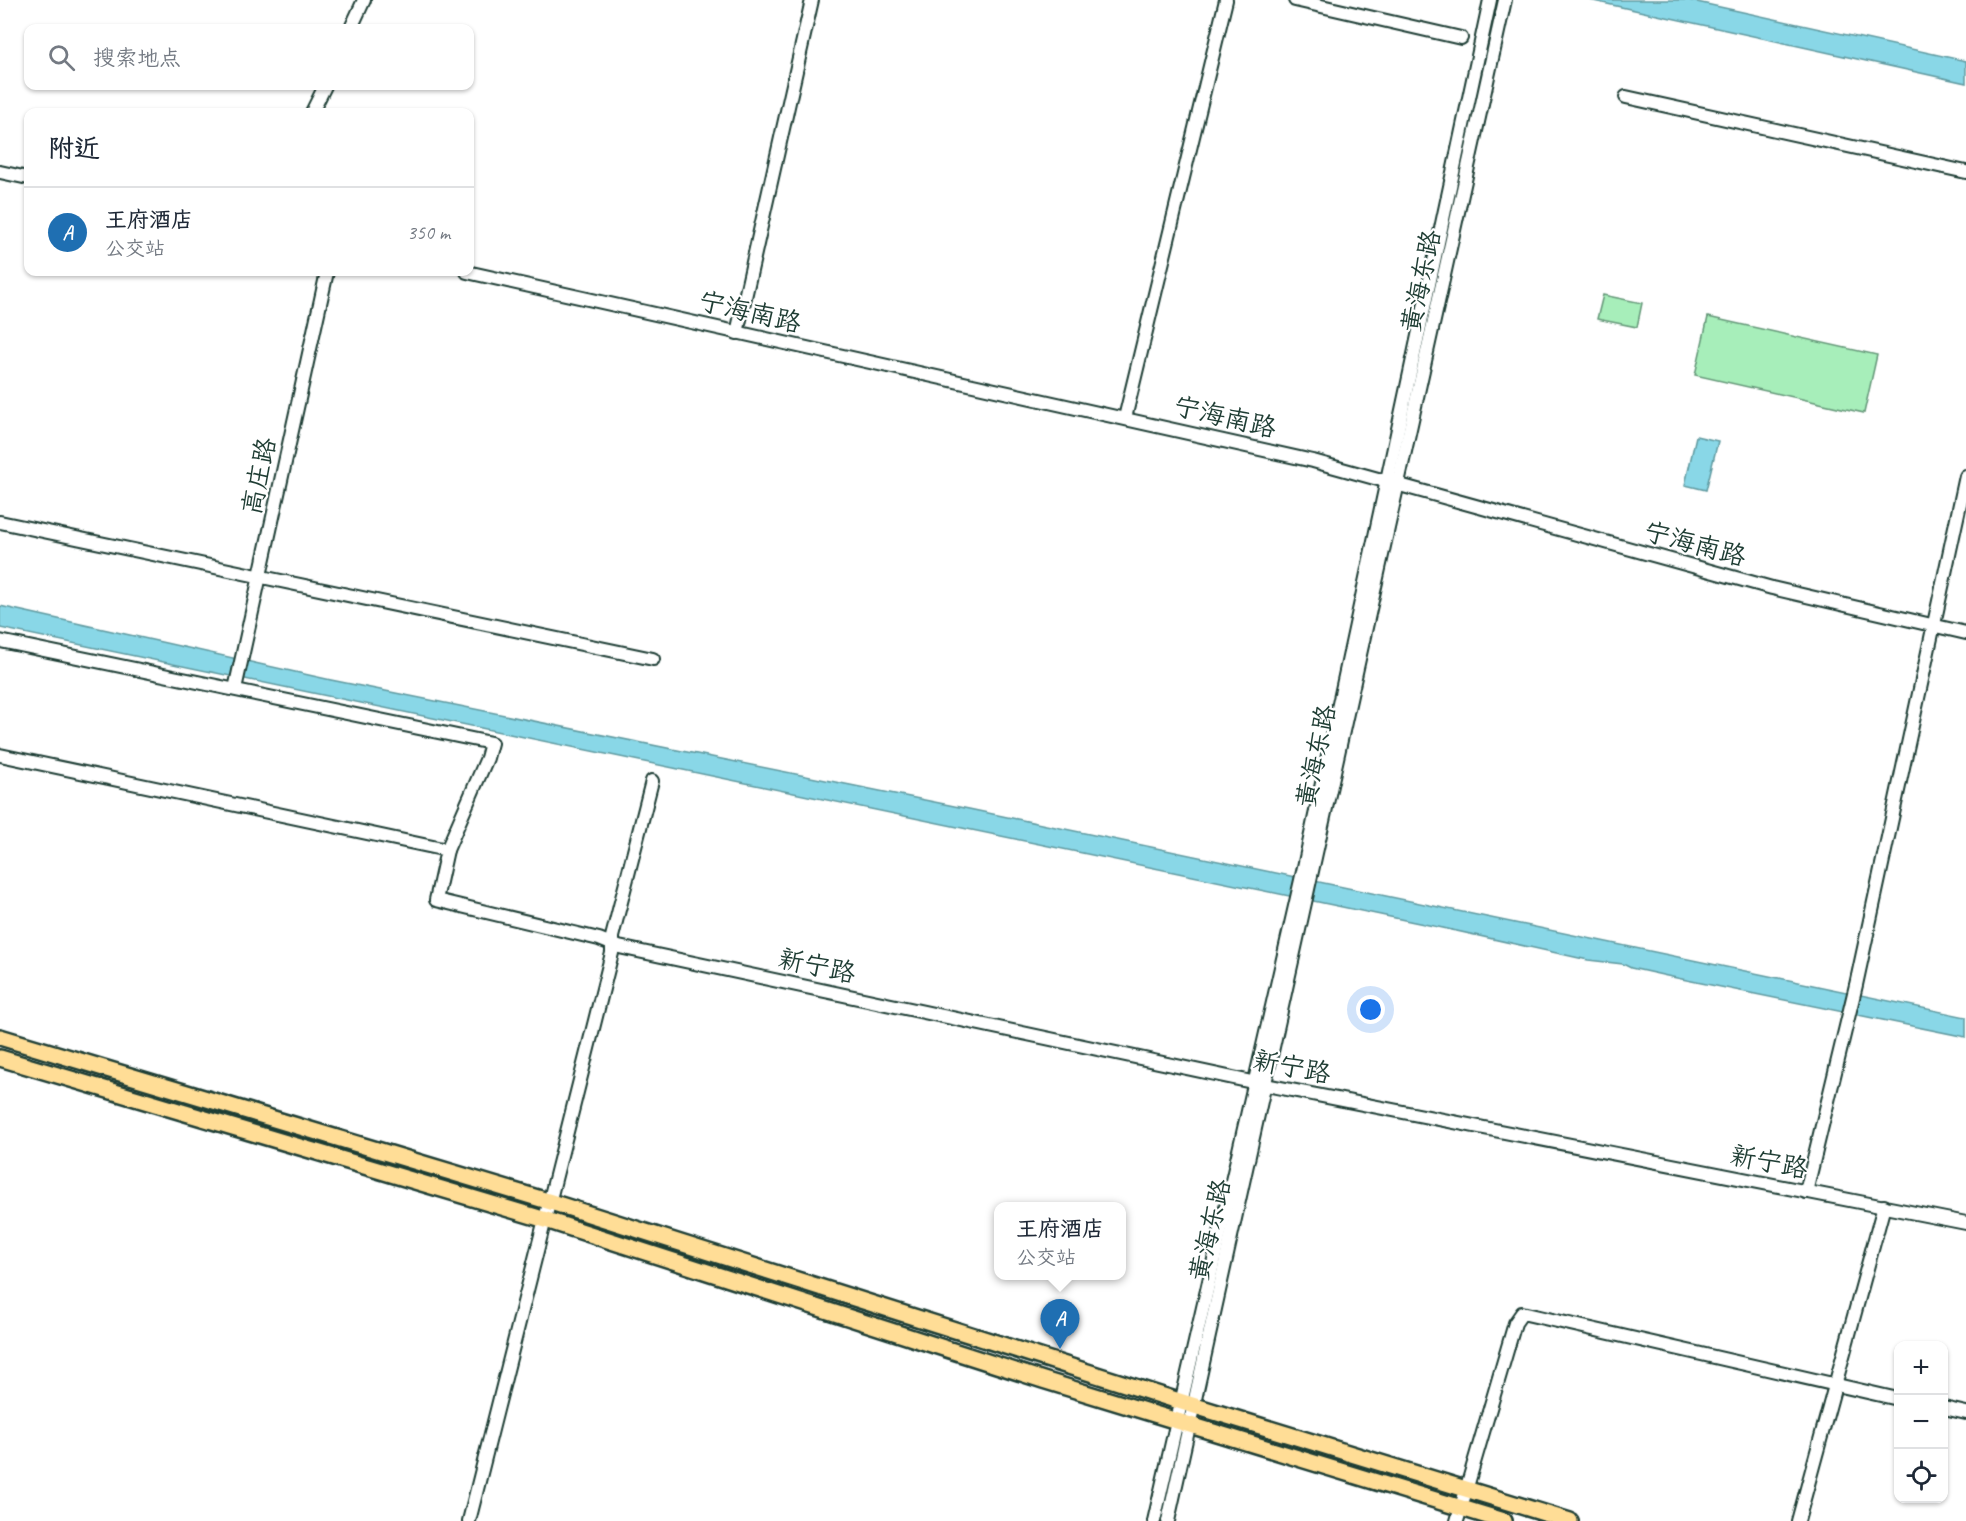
<!DOCTYPE html>
<html lang="zh">
<head>
<meta charset="utf-8">
<style>
	:root { --surface:#fff; --page:#f2f2f3; --text:#1f2937; --muted:#747a83; --line:#e0e1e3; --accent:#1f6fb2 }
	body { margin:0; font-family:Caveat,"LXGW WenKai TC",sans-serif; background:var(--page); color:var(--text) }
	.controls { position:absolute; right:18px; bottom:18px; display:grid; overflow:hidden; border-radius:12px; box-shadow:0 2px 4px #0004 }
	.controls button { width:54px; height:54px; display:grid; place-items:center; padding:0; border:0; border-bottom:2px solid var(--line); background:var(--surface); color:var(--text); font:30px sans-serif }
	.you { position:absolute; left:1371px; top:1010px; width:21px; height:21px; margin:-15px; border:4px solid #fff; border-radius:50%; background:#1a73e8; box-shadow:0 0 0 9px #1a73e833 }
	.badge { display:grid; place-items:center; width:39px; height:39px; border-radius:50%; background:var(--accent); color:#fff; font-size:20px; font-weight:700 }
	.pin { position:absolute; translate:-50% -50px; filter:drop-shadow(0 2px 3px #0008) }
	.pin::after { content:''; position:absolute; top:32px; width:21px; height:18px; background:inherit; clip-path:polygon(0 0,100% 0,50% 100%) }
	.popup { position:absolute; left:994px; top:1202px; width:132px; height:78px; box-sizing:border-box; display:grid; place-content:center; border-radius:12px; background:var(--surface); filter:drop-shadow(0 2px 4px #0005); font-size:20px; white-space:nowrap; color:var(--muted) }
	.popup b { font-size:22px; color:var(--text) }
	.popup::after { content:''; position:absolute; left:50%; top:100%; margin-left:-12px; border:12px solid transparent; border-top-color:var(--surface) }
	.list { margin:0; padding:0; list-style:none }
	h2 { display:flex; justify-content:space-between; align-items:center; height:78px; margin:0; padding:0 24px; font-size:26px }
	h2 small { font-size:20px; font-weight:400; color:var(--muted) }
	.list li { display:grid; grid-template-columns:39px 1fr auto; gap:18px; align-items:center; box-sizing:border-box; height:90px; padding:0 24px; border-top:2px solid var(--line) }
	.list b { display:block; font-size:22px; white-space:nowrap }
	.list p { margin:0; font-size:20px; white-space:nowrap; color:var(--muted) }
	.list em { font-size:20px; font-style:normal; color:var(--muted) }
	.icon { flex:none; width:33px; height:33px; fill:none; stroke:currentColor; stroke-width:2; stroke-linecap:round; stroke-linejoin:round }
	.map { position:relative; flex:none; width:1966px; height:1521px; overflow:hidden }
	.search { position:absolute; background:var(--surface); box-shadow:0 2px 4px #0004; left:24px; top:24px; width:450px; height:66px; display:flex; align-items:center; gap:15px; box-sizing:border-box; padding:0 21px; border-radius:12px; color:var(--muted); font-size:22px }
	.panel { position:absolute; background:var(--surface); box-shadow:0 2px 4px #0004; left:24px; top:108px; width:450px; height:168px; border-radius:12px }
	.map>svg:first-child { display:block }
	.green { fill:#a7eeba; stroke:#639677; stroke-width:1.5 }
	.water { fill:#89d7e7; stroke:#5f999f; stroke-width:1.5 }
	.lines { fill:none; stroke-linecap:round; stroke-linejoin:round }
	.minor-casing { stroke:#1f3d34; stroke-width:16 }
	.major-casing { stroke:#1f3d34; stroke-width:20 }
	.minor { stroke:#fff; stroke-width:12 }
	.major { stroke:#ffdd96; stroke-width:15 }
	.labels { text-anchor:middle; dominant-baseline:central; stroke-width:4.5; stroke-linejoin:round; paint-order:stroke }
	.street-label { font-size:26px; fill:#1f3d34; stroke:#fff }
</style>
</head>
<body>
<div class="map">
<svg width="1966" height="1521" viewBox="0 0 1966 1521">
	<rect width="100%" height="100%" fill="#fff"/>
	<filter id="ink" filterUnits="userSpaceOnUse"><feTurbulence type="fractalNoise" baseFrequency=".0167" numOctaves="2"/><feDisplacementMap in="SourceGraphic" scale="12" xChannelSelector="R" yChannelSelector="G"/><feConvolveMatrix kernelMatrix="1 2 1 2 8 2 1 2 1" color-interpolation-filters="sRGB"/></filter>
	<g filter="url(#ink)">
		<g class="green">
			<path d="M1603,295L1642,303L1637,327L1597,319Z"/>
			<path d="M1708,317L1877,355L1864,413L1695,375Z"/>
		</g>
		<g class="water">
			<path d="M1589,0H1688L1966,61V83Z"/>
			<path d="M1696,436L1718,441L1706,490L1685,485Z"/>
			<path d="M0,606L331,680L969,809L1966,1017V1037L1667,976L1631,968L1623,964L1588,960L1443,928L0,628Z"/>
		</g>
		<g class="lines">
			<g class="minor-casing">
				<g id="minor">
					<path d="M1295,0L1461,38"/>
					<path d="M351,28L364,0"/>
					<path d="M1626,97L1966,172"/>
					<path d="M312,112L325,86"/>
					<path d="M0,172L28,178"/>
					<path d="M467,272L1313,461L1772,588L1966,633"/>
					<path d="M737,333L812,0"/>
					<path d="M1125,418L1226,0"/>
					<path d="M0,522L653,659"/>
					<path d="M0,641L491,743L487,758L447,850"/>
					<path d="M235,689L327,272"/>
					<path d="M0,755L447,850L436,900L599,939L619,947L1266,1085L1966,1223"/>
					<path d="M1806,1192L1856,985L1966,476"/>
					<path d="M1944,1408L1966,1413"/>
					<path d="M469,1521L612,953V937L652,781"/>
					<path d="M1154,1521L1304,867L1490,0"/>
					<path d="M1168,1521L1505,0"/>
					<path d="M1457,1521L1515,1323L1522,1313L1898,1399"/>
					<path d="M1798,1521L1884,1206"/>
				</g>
			</g>
			<g class="major-casing">
				<g id="major">
					<path d="M0,1037L551,1202L1182,1402L1570,1521"/>
					<path d="M0,1058L546,1220L1043,1380L1504,1521"/>
				</g>
			</g>
			<use href="#minor" class="minor"/>
			<use href="#major" class="major"/>
		</g>
	</g>
	<g class="labels">
		<g class="street-label">
			<text transform="translate(1421 281) rotate(-78)">黄海东路</text>
			<text transform="translate(750 312) rotate(13)">宁海南路</text>
			<text transform="translate(1225 417) rotate(13)">宁海南路</text>
			<text transform="translate(259 476) rotate(-78)">高庄路</text>
			<text transform="translate(1695 544) rotate(15)">宁海南路</text>
			<text transform="translate(1316 756) rotate(-78)">黄海东路</text>
			<text transform="translate(817 966) rotate(12)">新宁路</text>
			<text transform="translate(1292 1067) rotate(11)">新宁路</text>
			<text transform="translate(1769 1162) rotate(11)">新宁路</text>
			<text transform="translate(1210 1230) rotate(-77)">黄海东路</text>
		</g>
	</g>
</svg>
<div class="controls">
<button>+</button>
<button>−</button>
<button><svg class="icon" aria-label="locate" viewBox="0 0 24 24"><circle cx="12" cy="12" r="6"/><path d="M12 2v4M12 18v4M2 12h4M18 12h4"/></svg></button>
</div>
<div class="you"></div>
<div class="pin badge" style="left:1060px;top:1349px">A</div>
<div class="popup"><b>王府酒店</b>公交站</div>
<div class="search"><svg class="icon" aria-label="search" viewBox="0 0 24 24"><circle cx="10" cy="10" r="6"/><path d="M15 15l6 6"/></svg>搜索地点</div>
<section class="panel">
<h2>附近<small></small></h2>
<ul class="list">
<li><span class="badge">A</span><div><b>王府酒店</b><p>公交站</p></div><em>350 m</em></li>
</ul>
</section>
</div>
</body>
</html>
